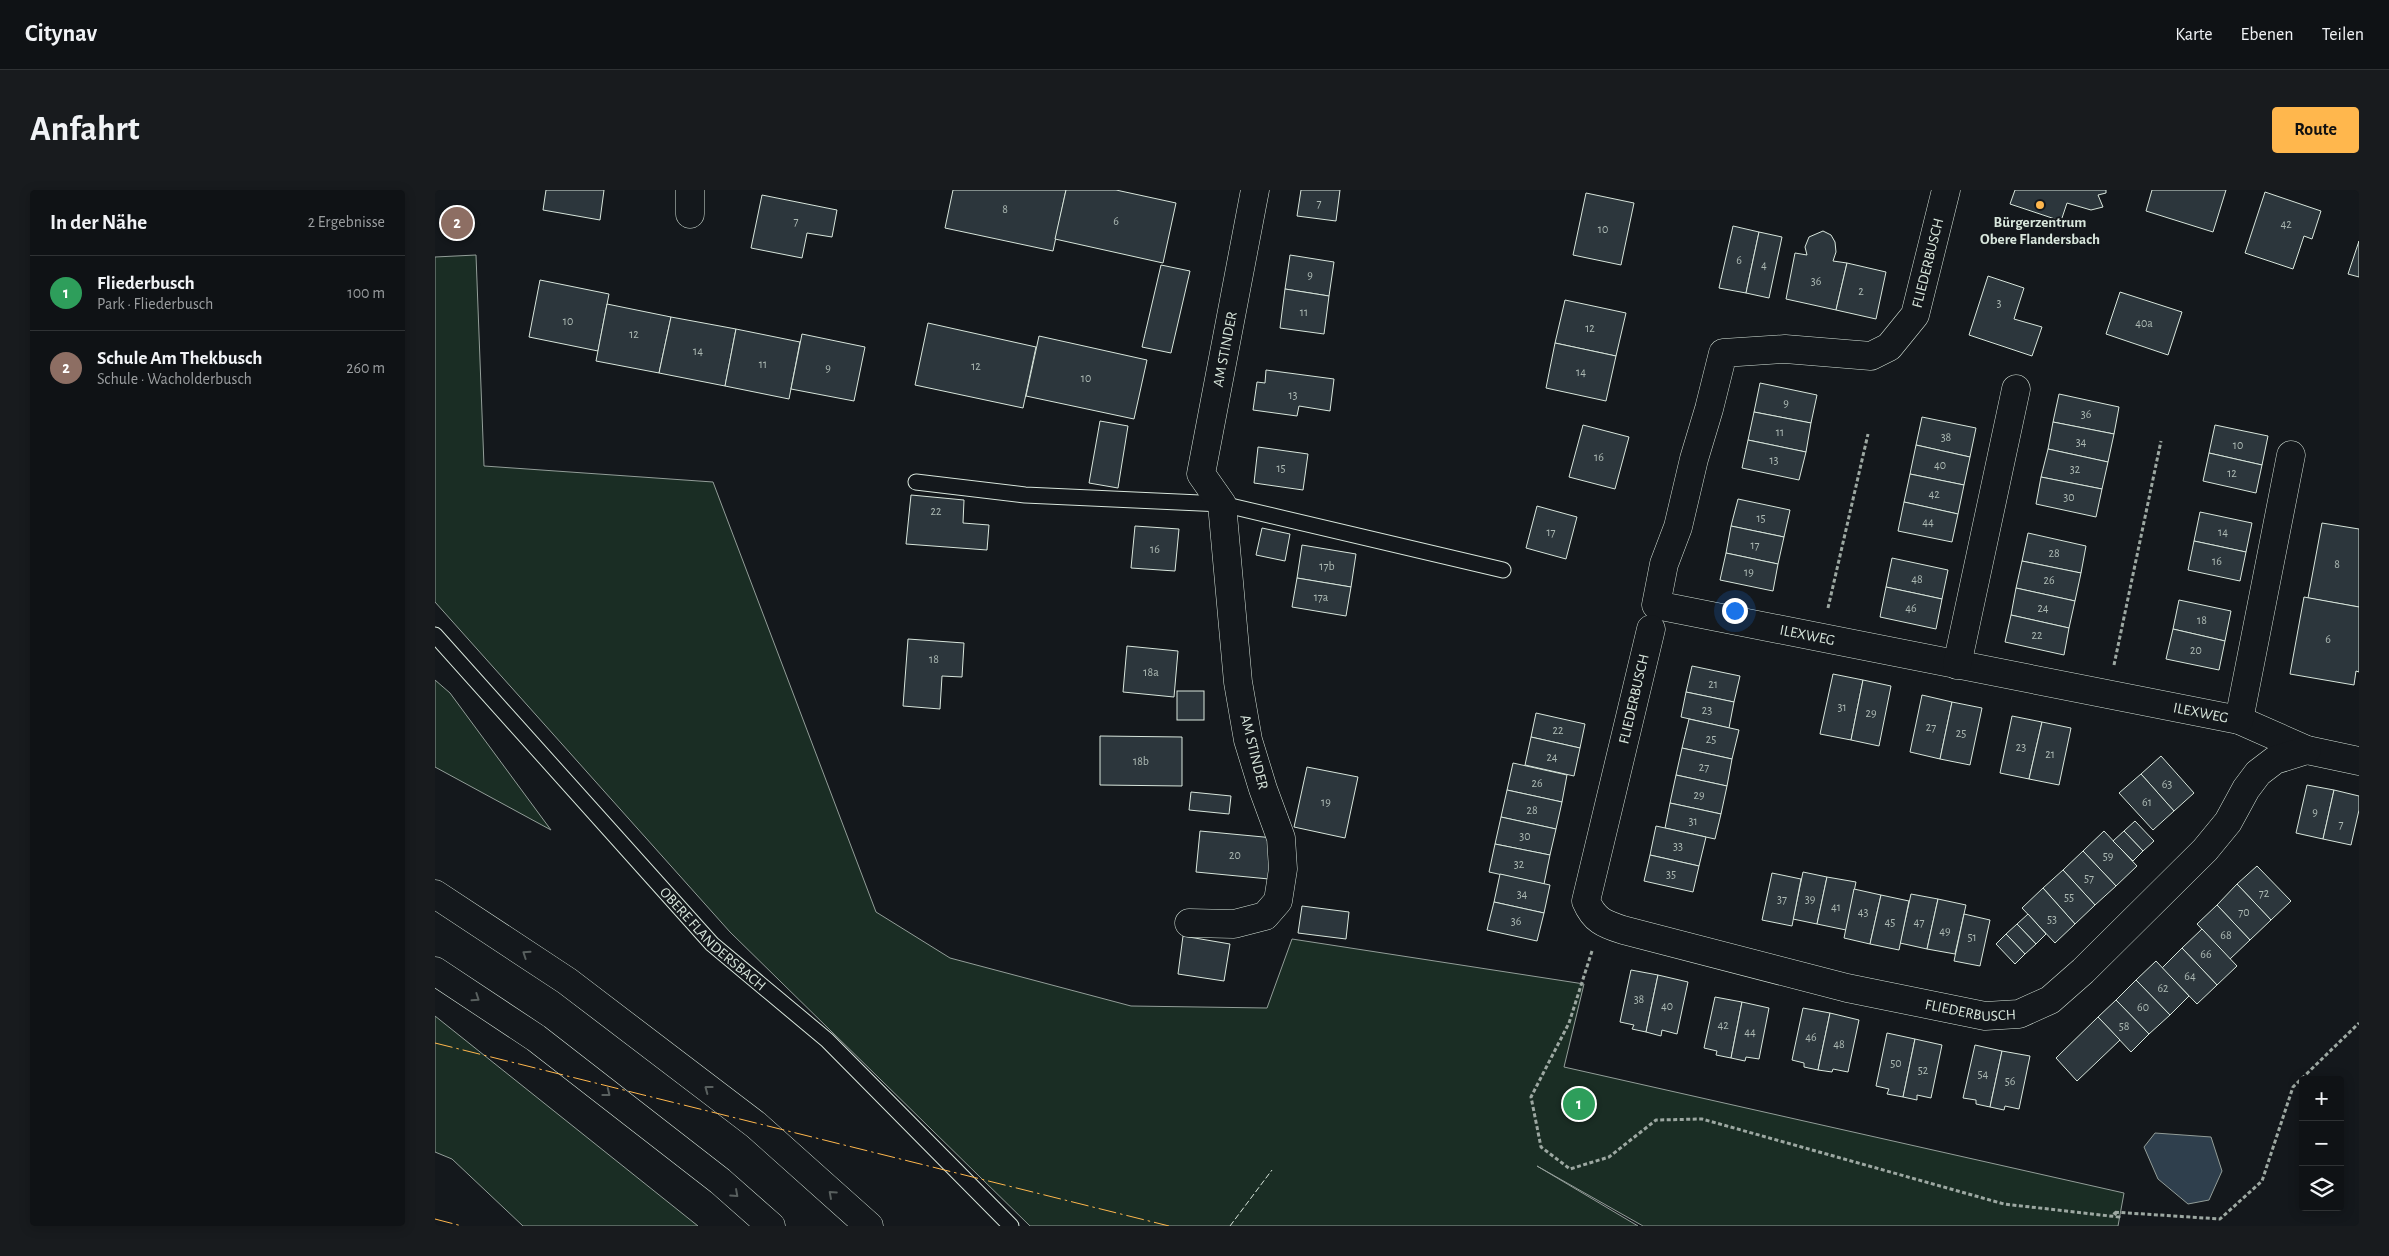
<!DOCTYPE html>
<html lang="de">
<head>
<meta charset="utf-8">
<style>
	:root { --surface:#0f1215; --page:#181b1e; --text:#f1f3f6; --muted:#9b9ea0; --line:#2f3234; --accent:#ffb74d }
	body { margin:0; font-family:"Alegreya Sans",sans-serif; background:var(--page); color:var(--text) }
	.controls { position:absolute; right:15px; bottom:15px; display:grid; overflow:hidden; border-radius:5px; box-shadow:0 2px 12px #0003 }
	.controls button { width:45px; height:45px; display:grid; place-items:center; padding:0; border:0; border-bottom:1px solid var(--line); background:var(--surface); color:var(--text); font:25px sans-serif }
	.you { position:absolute; left:1299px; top:420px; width:18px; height:18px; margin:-12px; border:4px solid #fff; border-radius:50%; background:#1a73e8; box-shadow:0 0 0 8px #1a73e833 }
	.badge { display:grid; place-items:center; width:32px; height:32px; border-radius:50%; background:var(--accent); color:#fff; font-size:16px; font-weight:700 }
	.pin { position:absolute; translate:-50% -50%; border:2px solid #fff; box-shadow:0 1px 5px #0006 }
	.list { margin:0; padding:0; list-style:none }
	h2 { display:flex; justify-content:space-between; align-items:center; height:65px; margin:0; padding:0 20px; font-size:21px }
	h2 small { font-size:16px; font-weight:400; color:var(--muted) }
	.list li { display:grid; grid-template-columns:32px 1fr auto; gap:15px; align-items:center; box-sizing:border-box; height:75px; padding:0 20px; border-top:1px solid var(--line) }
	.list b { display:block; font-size:19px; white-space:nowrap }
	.list p { margin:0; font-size:16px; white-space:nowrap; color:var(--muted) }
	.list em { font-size:16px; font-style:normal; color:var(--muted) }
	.icon { flex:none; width:28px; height:28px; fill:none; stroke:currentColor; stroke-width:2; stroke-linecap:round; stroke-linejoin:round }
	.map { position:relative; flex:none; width:1924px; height:1036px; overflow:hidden; border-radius:5px }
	header { display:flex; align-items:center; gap:30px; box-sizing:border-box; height:70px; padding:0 25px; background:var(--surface); border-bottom:1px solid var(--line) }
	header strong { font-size:24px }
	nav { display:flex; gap:28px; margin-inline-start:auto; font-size:18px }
	.intro { display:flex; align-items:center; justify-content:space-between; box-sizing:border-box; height:120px; padding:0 30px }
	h1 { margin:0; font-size:35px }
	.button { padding:12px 22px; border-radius:5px; background:var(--accent); color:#111; font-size:18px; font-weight:700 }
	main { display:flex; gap:30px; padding:0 30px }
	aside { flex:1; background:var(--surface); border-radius:5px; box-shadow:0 2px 12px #0003 }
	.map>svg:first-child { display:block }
	.green { fill:#1a2d24; stroke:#939e99 }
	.water { fill:#2f3f4d; stroke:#939e99 }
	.building { fill:#2c363c; stroke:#d8e6dc }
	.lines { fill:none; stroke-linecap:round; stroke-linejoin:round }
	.lane-casing { stroke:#d8e6dc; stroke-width:17 }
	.street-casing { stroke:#d8e6dc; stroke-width:29 }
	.highway-casing { stroke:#d8e6dc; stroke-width:29 }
	.path { stroke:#9da8a2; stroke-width:3; stroke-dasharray:4 2.5; stroke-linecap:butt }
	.lane { stroke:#14181c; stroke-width:15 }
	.street { stroke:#14181c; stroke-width:28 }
	.highway { stroke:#14181c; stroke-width:28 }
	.fence { stroke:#d8e6dc; stroke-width:1; stroke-dasharray:6 2.5; stroke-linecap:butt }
	.power { stroke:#ffb74d; stroke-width:1; stroke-dasharray:18 4 2.5 4; stroke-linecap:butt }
	.oneway { stroke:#59605f }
	.poi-dot { fill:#ffb74d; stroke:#14181c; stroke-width:2 }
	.labels { text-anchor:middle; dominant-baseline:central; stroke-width:4; stroke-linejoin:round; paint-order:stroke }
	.number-label { font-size:12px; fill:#adbab4 }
	.poi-label { font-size:15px; font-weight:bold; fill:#d8e6dc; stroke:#14181c }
	.street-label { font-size:15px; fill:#d8e6dc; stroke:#14181c }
</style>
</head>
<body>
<header>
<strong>Citynav</strong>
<nav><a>Karte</a><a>Ebenen</a><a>Teilen</a></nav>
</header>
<div class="intro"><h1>Anfahrt</h1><a class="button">Route</a></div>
<main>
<aside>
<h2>In der Nähe<small>2 Ergebnisse</small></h2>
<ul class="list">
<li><span class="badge" style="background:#2e9e5b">1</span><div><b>Fliederbusch</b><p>Park · Fliederbusch</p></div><em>100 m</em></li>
<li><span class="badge" style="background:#8d6e63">2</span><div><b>Schule Am Thekbusch</b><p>Schule · Wacholderbusch</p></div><em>260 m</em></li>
</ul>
</aside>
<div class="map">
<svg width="1924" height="1036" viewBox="0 0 1924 1036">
	<rect width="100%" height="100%" fill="#14181c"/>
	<g class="green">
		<path d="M41,65L49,276L278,292L441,722L515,768L696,816L832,818L857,749L1149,794L1129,877L1689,1003L1683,1036H1208L1102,976L1203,1036H595L295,742L0,412V67Z"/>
		<path d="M0,490L15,503L116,640L0,577Z"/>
		<path d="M0,826L263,1036H88L17,969L0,962Z"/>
	</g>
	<path class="water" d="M1720,943L1776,947L1787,981L1774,1010L1753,1014L1723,989L1709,957Z"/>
	<g class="building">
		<path d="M111,0H169L165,30L108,20Z"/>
		<path d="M518,0H631L618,61L510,38Z"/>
		<path d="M631,0H681L741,13L728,73L620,49Z"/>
		<path d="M866,0H905L901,31L862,26Z"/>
		<path d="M1580,0H1671V3L1663,5L1668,17L1656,20L1632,13L1626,31L1575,14Z"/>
		<path d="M1717,0H1791L1778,42L1711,21Z"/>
		<path d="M1830,2L1886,21L1877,49L1869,46L1858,79L1810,63Z"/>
		<path d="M1151,3L1199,13L1186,75L1138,65Z"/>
		<path d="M327,5L402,20L397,47L372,43L367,68L316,58Z"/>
		<path d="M1298,36L1324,42L1311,103L1284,98Z"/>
		<path d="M1388,41L1396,45L1400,52L1401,62L1398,71L1412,73L1401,120L1351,109L1360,63L1372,65L1370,57L1374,47Z"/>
		<path d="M1324,42L1347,47L1334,108L1311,103Z"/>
		<path d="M1924,51V87L1913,84Z"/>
		<path d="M855,65L899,72L894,106L850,99Z"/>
		<path d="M1412,73L1451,82L1441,129L1401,120Z"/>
		<path d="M726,75L755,81L736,163L707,157Z"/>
		<path d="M1553,86L1589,98L1579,129L1607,137L1597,166L1534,145Z"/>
		<path d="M105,90L174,104L163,161L94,147Z"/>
		<path d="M850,99L894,106L889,144L845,138Z"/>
		<path d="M1685,102L1747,122L1733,165L1671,144Z"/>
		<path d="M1130,110L1191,123L1181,166L1120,153Z"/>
		<path d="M172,114L236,127L224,183L161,171Z"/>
		<path d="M236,127L301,139L290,196L224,183Z"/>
		<path d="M493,133L601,157L588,218L480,195Z"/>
		<path d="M301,139L365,152L354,209L290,196Z"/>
		<path d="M367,144L430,157L419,211L356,199Z"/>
		<path d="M604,146L712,170L699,229L591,206Z"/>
		<path d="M1120,153L1181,166L1171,211L1111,198Z"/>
		<path d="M831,180L899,189L895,221L864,216L862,226L818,220L822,192L830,193Z"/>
		<path d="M1325,193L1382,205L1376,233L1319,222Z"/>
		<path d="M1624,204L1684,217L1679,244L1618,232Z"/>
		<path d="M1319,222L1376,233L1371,262L1313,250Z"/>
		<path d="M1487,227L1541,238L1535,267L1481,255Z"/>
		<path d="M665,231L693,236L683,298L654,293Z"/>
		<path d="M1618,232L1679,244L1673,272L1613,259Z"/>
		<path d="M1148,235L1194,247L1180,299L1134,287Z"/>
		<path d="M1780,235L1833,246L1827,275L1774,263Z"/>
		<path d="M1313,250L1371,262L1364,290L1307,278Z"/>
		<path d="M1481,255L1535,267L1529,295L1475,284Z"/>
		<path d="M823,257L873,264L868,300L819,293Z"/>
		<path d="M1613,259L1673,272L1667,299L1606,287Z"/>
		<path d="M1774,263L1827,275L1821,303L1768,291Z"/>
		<path d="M1475,284L1529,295L1523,324L1469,312Z"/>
		<path d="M1606,287L1667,299L1661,327L1601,314Z"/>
		<path d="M476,305L529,310L528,333L554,335L552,360L471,354Z"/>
		<path d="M1303,309L1355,320L1349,347L1296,336Z"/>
		<path d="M1469,312L1523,324L1517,352L1463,341Z"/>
		<path d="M1102,316L1142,327L1131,369L1091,358Z"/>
		<path d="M1765,322L1817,333L1811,362L1759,351Z"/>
		<path d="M1887,333L1924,339V417L1873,408Z"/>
		<path d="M700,336L744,339L740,381L696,378Z"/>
		<path d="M1296,336L1349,347L1343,374L1291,363Z"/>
		<path d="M827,338L855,344L850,371L821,365Z"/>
		<path d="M1593,343L1651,356L1646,383L1587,371Z"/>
		<path d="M1759,351L1811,362L1805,391L1753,380Z"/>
		<path d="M867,355L921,364L916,397L862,388Z"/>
		<path d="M1291,363L1343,374L1338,401L1285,390Z"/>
		<path d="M1457,368L1513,380L1507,409L1451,397Z"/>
		<path d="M1587,371L1646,383L1640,411L1581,398Z"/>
		<path d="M862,388L916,397L911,426L857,417Z"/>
		<path d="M1451,397L1507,409L1501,439L1445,427Z"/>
		<path d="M1581,398L1640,411L1634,438L1576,425Z"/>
		<path d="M1869,407L1924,417V482L1921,481L1919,495L1855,484Z"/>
		<path d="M1744,410L1796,421L1790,451L1738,439Z"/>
		<path d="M1576,425L1634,438L1629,465L1570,452Z"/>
		<path d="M1738,439L1790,451L1784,480L1731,469Z"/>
		<path d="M473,449L529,453L527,487L507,486L505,519L468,516Z"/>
		<path d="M692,456L743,461L739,507L688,502Z"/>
		<path d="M1257,476L1305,486L1299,512L1251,502Z"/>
		<path d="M1398,484L1428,490L1416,550L1385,544Z"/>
		<path d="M1428,490L1456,496L1444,556L1416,550Z"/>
		<rect x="742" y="501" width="27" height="29"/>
		<path d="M1251,502L1299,512L1294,538L1246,527Z"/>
		<path d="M1487,505L1517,512L1505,569L1475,562Z"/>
		<path d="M1517,512L1547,518L1535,575L1505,569Z"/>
		<path d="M1101,523L1150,534L1145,558L1096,547Z"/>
		<path d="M1577,526L1607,532L1594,589L1565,583Z"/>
		<path d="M1254,529L1304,540L1297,569L1247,558Z"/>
		<path d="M1607,532L1636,538L1624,595L1594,589Z"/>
		<path d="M665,546L747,547V596L665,595Z"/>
		<path d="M1096,547L1145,558L1139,586L1090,575Z"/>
		<path d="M1247,558L1297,569L1292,596L1241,585Z"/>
		<path d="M1726,566L1759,603L1739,621L1706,584Z"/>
		<path d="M1078,573L1132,585L1127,612L1072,600Z"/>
		<path d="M872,577L923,587L910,648L859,637Z"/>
		<path d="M1706,584L1739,621L1718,640L1684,603Z"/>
		<path d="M1241,585L1292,596L1286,624L1235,613Z"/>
		<path d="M1872,595L1899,600L1888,649L1861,643Z"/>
		<path d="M1072,600L1127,612L1121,639L1066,627Z"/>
		<path d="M1899,600L1924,606V620L1916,655L1888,649Z"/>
		<path d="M756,602L796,606L794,624L754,620Z"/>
		<path d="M1235,613L1286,624L1280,649L1230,638Z"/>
		<path d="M1066,627L1121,639L1115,665L1060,654Z"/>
		<path d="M1700,631L1719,651L1708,661L1689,641Z"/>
		<path d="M1221,636L1271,647L1264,676L1215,665Z"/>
		<path d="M765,641L839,648L834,689L761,682Z"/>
		<path d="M1669,641L1702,676L1681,696L1648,661Z"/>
		<path d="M1689,641L1708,661L1698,671L1678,651Z"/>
		<path d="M1060,654L1115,665L1109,694L1054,682Z"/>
		<path d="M1648,661L1681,696L1660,715L1628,680Z"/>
		<path d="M1215,665L1264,676L1258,702L1209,691Z"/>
		<path d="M1822,676L1856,711L1836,730L1802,694Z"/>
		<path d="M1628,680L1660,715L1640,734L1608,698Z"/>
		<path d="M1368,682L1392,687L1382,734L1358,729Z"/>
		<path d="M1337,683L1366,689L1357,736L1327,730Z"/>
		<path d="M1065,684L1115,695L1109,723L1059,712Z"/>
		<path d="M1392,687L1421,692L1411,740L1382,734Z"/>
		<path d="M1802,694L1836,730L1815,750L1782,715Z"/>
		<path d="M1608,698L1640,734L1620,753L1587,718Z"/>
		<path d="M1419,699L1446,705L1435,754L1409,748Z"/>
		<path d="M1476,704L1503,709L1492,759L1465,753Z"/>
		<path d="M1446,705L1474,711L1464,760L1435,754Z"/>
		<path d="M1503,709L1531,715L1520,764L1492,759Z"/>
		<path d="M1059,712L1109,723L1102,751L1052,740Z"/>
		<path d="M1782,715L1815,750L1795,769L1762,734Z"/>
		<path d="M867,716L914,722L911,749L863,743Z"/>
		<path d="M1529,724L1555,730L1545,776L1519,771Z"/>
		<path d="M1593,724L1611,744L1601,754L1582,734Z"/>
		<path d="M1582,734L1601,754L1590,764L1571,744Z"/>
		<path d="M1767,739L1802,776L1782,795L1747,758Z"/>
		<path d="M1571,744L1590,764L1580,774L1561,754Z"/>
		<path d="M748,746L795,754L789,791L743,784Z"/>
		<path d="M1747,758L1782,795L1762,814L1727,778Z"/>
		<path d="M1721,771L1754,806L1735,825L1701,790Z"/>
		<path d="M1196,780L1223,785L1211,842L1197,839L1199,835L1185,832Z"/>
		<path d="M1223,785L1253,792L1242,844L1227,840L1226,846L1211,842Z"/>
		<path d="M1701,790L1735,825L1714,844L1681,810Z"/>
		<path d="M1280,807L1307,812L1296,868L1281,865L1282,861L1269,858Z"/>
		<path d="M1681,810L1714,844L1696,862L1663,827Z"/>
		<path d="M1307,812L1334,818L1324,869L1311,867L1310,871L1296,868Z"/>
		<path d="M1368,818L1395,823L1383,880L1369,877V873L1357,870Z"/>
		<path d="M1395,823L1424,830L1413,882L1398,879L1397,882L1383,880Z"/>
		<path d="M1663,827L1685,850L1642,891L1621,868Z"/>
		<path d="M1452,843L1480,849L1468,907L1452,904L1454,899L1441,896Z"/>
		<path d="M1480,849L1507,855L1496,908L1482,905V910L1468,907Z"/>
		<path d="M1540,855L1567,861L1555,917L1541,914V910L1528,908Z"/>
		<path d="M1567,861L1595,866L1584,919L1570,916L1569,920L1555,917Z"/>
	</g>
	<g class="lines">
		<g class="lane-casing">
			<g id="lane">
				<path d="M481,292L590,305L787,314L1068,380"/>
				<path id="s1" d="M0,445L277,754L392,850L576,1036"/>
			</g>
		</g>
		<g class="street-casing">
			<g id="street">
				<path d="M255,0V24"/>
				<path id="s2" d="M1511,0L1480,125L1454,157L1436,166L1350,159L1288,163L1274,219L1259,269L1243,337L1229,374L1221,415L1804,530L1872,560L1924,571"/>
				<path id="s3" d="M1216,439L1151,711C1159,730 1169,734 1188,740L1412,798L1550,826L1584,824L1615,810L1648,781L1770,660L1793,632L1811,599L1823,583L1840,570L1872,560"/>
				<path d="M1522,475L1581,199"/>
				<path d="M1804,530L1856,265"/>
				<path id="s4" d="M754,733L799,734L830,726L843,711L848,679L846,648L828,599L813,550L803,492L787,314L766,284L820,0"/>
			</g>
		</g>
		<g class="highway-casing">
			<g id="highway">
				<path d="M0,704L132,791L321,935L434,1036"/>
				<path d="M0,781L101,848L285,991L336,1036"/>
			</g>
		</g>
		<g class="path">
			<path d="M1393,418L1433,244"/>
			<path d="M1679,475L1726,251"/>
			<path d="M1157,761L1134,833L1096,907L1106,957L1135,979L1174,967L1221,930L1267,929L1569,1014L1684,1027L1678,1022L1785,1029L1827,991L1858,897L1924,833"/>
		</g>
		<use href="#lane" class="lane"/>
		<use href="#street" class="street"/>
		<use href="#highway" class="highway"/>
		<path class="fence" d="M795,1036L837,980"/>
		<g class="power">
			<path d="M0,853L734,1036"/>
			<path d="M0,1029L27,1036"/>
		</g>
	</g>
	<defs><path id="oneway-chevron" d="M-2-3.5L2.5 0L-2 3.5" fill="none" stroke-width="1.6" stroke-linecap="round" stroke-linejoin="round" transform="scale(1.25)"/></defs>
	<g class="oneway">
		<use href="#oneway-chevron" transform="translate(91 764) rotate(-146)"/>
		<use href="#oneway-chevron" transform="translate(41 808) rotate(34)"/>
		<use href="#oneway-chevron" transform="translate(273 899) rotate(-143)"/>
		<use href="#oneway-chevron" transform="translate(172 903) rotate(38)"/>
		<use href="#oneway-chevron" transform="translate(300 1004) rotate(42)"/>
		<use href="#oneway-chevron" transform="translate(397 1004) rotate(-138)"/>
	</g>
	<circle class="poi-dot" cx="1605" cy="15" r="5"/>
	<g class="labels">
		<g class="number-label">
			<text x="884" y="13">7</text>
			<text x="570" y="19">8</text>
			<text x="361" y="31">7</text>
			<text x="681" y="31">6</text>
			<text x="1851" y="34">42</text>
			<text x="1168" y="39">10</text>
			<text x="1304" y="70">6</text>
			<text x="1329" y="75">4</text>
			<text x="875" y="85">9</text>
			<text x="1381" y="91">36</text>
			<text x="1426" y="101">2</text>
			<text x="1564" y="113">3</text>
			<text x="869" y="122">11</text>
			<text x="133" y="131">10</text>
			<text x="1709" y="133">40a</text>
			<text x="1155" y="138">12</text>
			<text x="199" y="144">12</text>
			<text x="263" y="161">14</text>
			<text x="328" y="174">11</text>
			<text x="541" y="176">12</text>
			<text x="393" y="178">9</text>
			<text x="1146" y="182">14</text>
			<text x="651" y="188">10</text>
			<text x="858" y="205">13</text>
			<text x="1351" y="213">9</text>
			<text x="1651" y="224">36</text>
			<text x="1345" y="242">11</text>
			<text x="1511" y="247">38</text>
			<text x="1646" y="252">34</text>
			<text x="1803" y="255">10</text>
			<text x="1164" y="267">16</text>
			<text x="1339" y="270">13</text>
			<text x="1505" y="275">40</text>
			<text x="846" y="278">15</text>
			<text x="1640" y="279">32</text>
			<text x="1797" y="283">12</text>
			<text x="1499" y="304">42</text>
			<text x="1634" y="307">30</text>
			<text x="501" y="321">22</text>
			<text x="1326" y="328">15</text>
			<text x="1493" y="332">44</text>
			<text x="1116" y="342">17</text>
			<text x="1788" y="342">14</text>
			<text x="1320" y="355">17</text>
			<text x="720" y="359">16</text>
			<text x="1619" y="363">28</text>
			<text x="1782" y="371">16</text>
			<text x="1902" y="374">8</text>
			<text x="892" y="376">17b</text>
			<text x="1314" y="382">19</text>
			<text x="1482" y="389">48</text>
			<text x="1614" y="390">26</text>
			<text x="886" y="407">17a</text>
			<text x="1476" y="418">46</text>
			<text x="1608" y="418">24</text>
			<text x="1767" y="430">18</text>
			<text x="1602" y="445">22</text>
			<text x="1893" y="449">6</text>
			<text x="1761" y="460">20</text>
			<text x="499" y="469">18</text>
			<text x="716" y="482">18a</text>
			<text x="1278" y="494">21</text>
			<text x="1407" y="517">31</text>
			<text x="1272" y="520">23</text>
			<text x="1436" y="523">29</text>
			<text x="1496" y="537">27</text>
			<text x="1123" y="540">22</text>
			<text x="1526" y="543">25</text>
			<text x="1276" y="549">25</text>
			<text x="1586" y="557">23</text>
			<text x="1615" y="564">21</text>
			<text x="1117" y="567">24</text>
			<text x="706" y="571">18b</text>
			<text x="1269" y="577">27</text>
			<text x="1102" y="593">26</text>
			<text x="1732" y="594">63</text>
			<text x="1264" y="605">29</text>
			<text x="891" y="612">19</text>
			<text x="1712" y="612">61</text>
			<text x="1097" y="620">28</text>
			<text x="1880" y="622">9</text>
			<text x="1258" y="631">31</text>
			<text x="1906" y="634">7</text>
			<text x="1090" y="646">30</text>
			<text x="1243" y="656">33</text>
			<text x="800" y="665">20</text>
			<text x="1673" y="666">59</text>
			<text x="1084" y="674">32</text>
			<text x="1236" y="684">35</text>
			<text x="1654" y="688">57</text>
			<text x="1829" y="703">72</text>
			<text x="1087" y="704">34</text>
			<text x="1634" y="707">55</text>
			<text x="1347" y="709">37</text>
			<text x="1375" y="709">39</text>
			<text x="1401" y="717">41</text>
			<text x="1428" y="722">43</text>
			<text x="1809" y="722">70</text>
			<text x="1617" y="729">53</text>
			<text x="1081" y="731">36</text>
			<text x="1455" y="732">45</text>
			<text x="1484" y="732">47</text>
			<text x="1510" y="741">49</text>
			<text x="1791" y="745">68</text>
			<text x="1537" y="747">51</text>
			<text x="1771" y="764">66</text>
			<text x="1755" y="786">64</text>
			<text x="1728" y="798">62</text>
			<text x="1204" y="809">38</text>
			<text x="1232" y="816">40</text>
			<text x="1708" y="817">60</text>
			<text x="1288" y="835">42</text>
			<text x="1689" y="836">58</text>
			<text x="1315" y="842">44</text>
			<text x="1376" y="847">46</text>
			<text x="1404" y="854">48</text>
			<text x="1461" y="873">50</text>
			<text x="1488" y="880">52</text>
			<text x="1548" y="884">54</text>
			<text x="1575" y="891">56</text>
		</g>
		<g class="poi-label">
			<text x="1605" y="32">Bürgerzentrum<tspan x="1605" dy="17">Obere Flandersbach</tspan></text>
		</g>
		<g class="street-label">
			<text transform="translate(1493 73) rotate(-76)">FLIEDERBUSCH</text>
			<text stroke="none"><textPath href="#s4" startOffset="665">AM STINDER</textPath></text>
			<text stroke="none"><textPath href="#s2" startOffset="754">ILEXWEG</textPath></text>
			<text transform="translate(1199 509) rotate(-77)">FLIEDERBUSCH</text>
			<text stroke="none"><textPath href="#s2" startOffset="1155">ILEXWEG</textPath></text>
			<text transform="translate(819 562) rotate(76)">AM STINDER</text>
			<text stroke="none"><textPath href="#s1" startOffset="412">OBERE FLANDERSBACH</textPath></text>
			<text stroke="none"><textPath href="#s3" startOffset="686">FLIEDERBUSCH</textPath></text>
		</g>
	</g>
</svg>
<div class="controls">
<button>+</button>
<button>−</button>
<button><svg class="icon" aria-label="layers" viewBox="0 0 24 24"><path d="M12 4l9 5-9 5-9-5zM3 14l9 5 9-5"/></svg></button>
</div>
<div class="you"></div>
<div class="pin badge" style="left:1144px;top:914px;background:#2e9e5b">1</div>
<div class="pin badge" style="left:22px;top:33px;background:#8d6e63">2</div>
</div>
</main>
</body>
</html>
